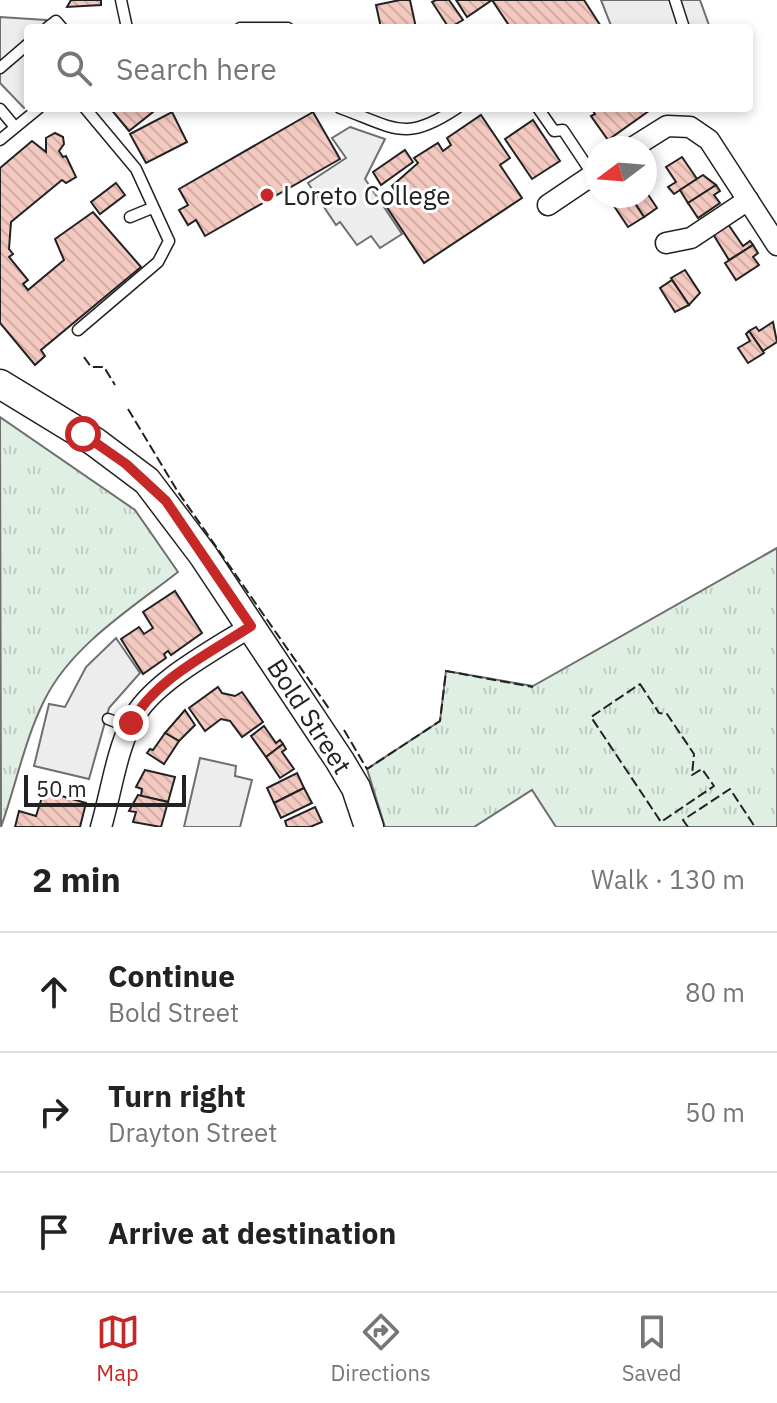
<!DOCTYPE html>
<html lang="en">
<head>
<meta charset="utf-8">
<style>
	:root { --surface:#fff; --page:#f2f2f2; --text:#222; --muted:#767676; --line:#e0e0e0; --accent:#c62828 }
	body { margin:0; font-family:"IBM Plex Sans",sans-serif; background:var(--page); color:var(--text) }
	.compass { position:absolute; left:585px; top:136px; width:72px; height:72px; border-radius:50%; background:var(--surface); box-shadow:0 4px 12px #0003; rotate:254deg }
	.scale { position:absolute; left:24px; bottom:20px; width:162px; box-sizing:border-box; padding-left:8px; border:4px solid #222; border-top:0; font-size:22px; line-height:28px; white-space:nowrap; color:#222; -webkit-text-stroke:6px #fff; paint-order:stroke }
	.stop { position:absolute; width:24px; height:24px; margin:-18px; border:6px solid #c62828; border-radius:50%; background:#fff }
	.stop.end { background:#c62828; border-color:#fff; box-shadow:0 2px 8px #0008 }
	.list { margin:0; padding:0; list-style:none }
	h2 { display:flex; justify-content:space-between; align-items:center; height:104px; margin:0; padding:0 32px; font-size:34px }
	h2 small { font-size:26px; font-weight:400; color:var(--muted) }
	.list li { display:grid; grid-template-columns:52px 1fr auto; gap:24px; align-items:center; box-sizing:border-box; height:120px; padding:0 32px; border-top:2px solid var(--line) }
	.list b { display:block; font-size:30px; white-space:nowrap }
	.list p { margin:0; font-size:26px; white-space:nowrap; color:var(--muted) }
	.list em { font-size:26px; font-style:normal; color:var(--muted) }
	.icon { flex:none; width:44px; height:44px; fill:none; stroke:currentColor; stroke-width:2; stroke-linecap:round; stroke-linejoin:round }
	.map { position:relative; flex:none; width:777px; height:827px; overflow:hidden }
	.search { position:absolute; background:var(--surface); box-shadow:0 4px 12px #0003; left:24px; right:24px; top:24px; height:88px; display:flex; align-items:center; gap:20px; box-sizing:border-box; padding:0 28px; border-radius:8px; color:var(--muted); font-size:30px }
	.sheet { height:464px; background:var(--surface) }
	nav { display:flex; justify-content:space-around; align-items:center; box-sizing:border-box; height:112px; border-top:2px solid var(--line); background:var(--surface); font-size:22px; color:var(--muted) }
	nav a { display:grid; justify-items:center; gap:4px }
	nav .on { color:var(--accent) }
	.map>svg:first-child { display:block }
	.park { fill:url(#park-tufts); stroke:#6f6f6f; stroke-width:2 }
	.parking { fill:#ededed; stroke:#6f6f6f; stroke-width:2 }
	.building { fill:url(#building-back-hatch); stroke:#222; stroke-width:2 }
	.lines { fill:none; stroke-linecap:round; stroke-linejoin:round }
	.lane-casing { stroke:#222; stroke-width:13 }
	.street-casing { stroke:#222; stroke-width:23 }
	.secondary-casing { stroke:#222; stroke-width:31 }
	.lane { stroke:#fff; stroke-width:10 }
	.street { stroke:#fff; stroke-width:20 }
	.secondary { stroke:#fff; stroke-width:28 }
	.fence { stroke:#222; stroke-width:2; stroke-dasharray:10 4; stroke-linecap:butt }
	.route { stroke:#c62828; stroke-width:10 }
	.poi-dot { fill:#c62828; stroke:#fff; stroke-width:3 }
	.labels { text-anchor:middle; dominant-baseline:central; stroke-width:6; stroke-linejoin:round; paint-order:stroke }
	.poi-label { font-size:26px; fill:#222; stroke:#fff; text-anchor:start }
	.street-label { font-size:26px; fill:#222; stroke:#fff }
</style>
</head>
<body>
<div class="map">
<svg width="777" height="827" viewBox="0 0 777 827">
	<defs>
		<pattern id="park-tufts" width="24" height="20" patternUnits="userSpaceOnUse" patternTransform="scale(2)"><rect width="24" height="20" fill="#e0efe3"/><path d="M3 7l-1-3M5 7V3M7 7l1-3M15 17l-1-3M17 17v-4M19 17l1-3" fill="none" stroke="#c0cdc2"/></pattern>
		<pattern id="building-back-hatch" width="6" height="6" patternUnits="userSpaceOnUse" patternTransform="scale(2)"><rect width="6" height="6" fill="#f3c9c0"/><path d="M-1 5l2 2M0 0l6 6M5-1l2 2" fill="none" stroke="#d0aca5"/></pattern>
	</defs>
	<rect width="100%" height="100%" fill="#fff"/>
	<g class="park">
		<path d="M0,417L135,510L178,572C132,608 72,645 45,699C25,738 16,785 1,827Z"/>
		<path d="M777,548V827H556L532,790L474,827H385L367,769L440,721L446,671L533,686Z"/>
	</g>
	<g class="parking">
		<path d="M601,0H700L710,28H612Z"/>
		<path d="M0,17L46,20L53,28H28V105L24,108L0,83Z"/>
		<path d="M350,127L385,139L365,179L402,234L380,248L371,236L357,245L340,222L336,225L308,183L346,158L332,138Z"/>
		<path d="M116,638L140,673L109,708L89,779L34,766L49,704L65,707L86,667Z"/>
		<path d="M200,758L236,766L235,776L252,780L240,827H184Z"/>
	</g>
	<g class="building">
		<path d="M71,0H101V5L67,7Z"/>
		<path d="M400,0H410L416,28H381L376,5Z"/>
		<path d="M436,0H449L463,20L449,28L432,2Z"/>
		<path d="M456,0H492L467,17Z"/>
		<path d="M492,0H584L602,28H502L508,24Z"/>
		<path d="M110,108H158L129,131Z"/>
		<path d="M591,108H653L608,140L591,116L595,114Z"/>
		<path d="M172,112L187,142L146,163L130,134Z"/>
		<path d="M313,112L340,159L205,236L196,220L188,225L179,210L188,205L179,189Z"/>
		<path d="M481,115L510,158L500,165L522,198L424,263L386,206L399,197L392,186L418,163L414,158L438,143L443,151L451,145L447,138Z"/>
		<path d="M533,120L560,161L532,179L505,139Z"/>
		<path d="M55,133L63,137L64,144L59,151L63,157L66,156L76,177L66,183L62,180L11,222L9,249L13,254L9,257L28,280L23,284L28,290L64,260L55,239L93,212L141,267L41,350L45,356L35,365L0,323V168L32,141L46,152V138Z"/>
		<path d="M405,150L413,162L381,185L373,172Z"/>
		<path d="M682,157L697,179L674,194L668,187L676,182L666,167Z"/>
		<path d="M703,175L716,185L688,203L680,190Z"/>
		<path d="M116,183L125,195L100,214L91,202Z"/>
		<path d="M716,185L720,191L714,195L720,203L698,218L688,203Z"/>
		<path d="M645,190L657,208L644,217L630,196H645Z"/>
		<path d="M618,196H630L644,217L628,227L612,203Z"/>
		<path d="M728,224L743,246L750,241L753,245L729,260L713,234Z"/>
		<path d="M753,245L758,253L753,257L759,265L736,280L725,263Z"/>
		<path d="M685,270L700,293L689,305L671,278Z"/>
		<path d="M672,280L689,305L675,312L660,288Z"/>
		<path d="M773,322L777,342L763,351L749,331L756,327L759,331Z"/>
		<path d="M749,331L764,353L748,363L738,348L750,341L746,334Z"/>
		<path d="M175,591L202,633L171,655L168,651L164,654L166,658L143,674L121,639L139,627L144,634L153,628L143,612Z"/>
		<path d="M218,687L222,693L235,696L242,692L263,722L242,737L230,721L221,719L205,731L189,708Z"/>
		<path d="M185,710L195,725L179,741L165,733Z"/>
		<path d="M264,726L276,743L280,740L283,744L266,757L251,736Z"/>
		<path d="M165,733L179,741L164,764L147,753L150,749L153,750Z"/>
		<path d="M283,744L286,749L282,752L294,769L280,778L266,757Z"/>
		<path d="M145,770L175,777L168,802L141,796L142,789L136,787Z"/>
		<path d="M297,773L304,788L274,803L267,788Z"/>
		<path d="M304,788L312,803L281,818L274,803Z"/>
		<path d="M44,791L86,803L80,827H15L19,811L36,816Z"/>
		<path d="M138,795L168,802L161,827L133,822L136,812L129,811Z"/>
		<path d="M315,807L322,822L310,827H287L285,821Z"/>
	</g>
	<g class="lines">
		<g class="lane-casing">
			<g id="lane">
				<path d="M121,0L127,28"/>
				<path d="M675,0L684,28"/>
				<path d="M47,28L56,21L62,28"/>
				<path d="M240,28H288"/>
				<path d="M0,68L28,44"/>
				<path d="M340,108C395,128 405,143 457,108"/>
				<path d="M538,108L554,131L563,130L593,175"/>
				<path d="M0,109L15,127"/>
				<path d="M0,140L39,108"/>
				<path d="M130,217L152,208"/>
				<path d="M78,330L158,262L169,241L136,169L85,108"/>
				<path d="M108,719L129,727"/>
			</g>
		</g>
		<g class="street-casing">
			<g id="street">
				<path d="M632,148L667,126L690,127L709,140L777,245"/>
				<path d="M548,205L597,172"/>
				<path d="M666,243L691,238L748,200"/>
				<path d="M101,827C111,793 116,753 132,721C151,682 215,650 251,626"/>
			</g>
		</g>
		<g class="secondary-casing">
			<path id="secondary" d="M0,384L95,442L147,481L203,555L340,761L356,788L369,827"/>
		</g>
		<use href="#lane" class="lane"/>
		<use href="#street" class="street"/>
		<use href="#secondary" class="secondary"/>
		<g class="fence">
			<path d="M84,357L91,367H104L115,385"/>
			<path d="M128,409L178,492L330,710"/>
			<path d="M640,684L659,713L667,714L694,754L692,775L702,769L714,786L661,822L591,717Z"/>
			<path d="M344,730L367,769L440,721L446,671L533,687"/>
			<path d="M688,827L683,820L730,789L755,827"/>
		</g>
	</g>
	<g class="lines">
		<path class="route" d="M83,434L126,464L166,501L251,626C210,653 155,679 131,723"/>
	</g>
	<circle class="poi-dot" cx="267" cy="195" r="8"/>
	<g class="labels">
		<g class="poi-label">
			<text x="283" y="195">Loreto College</text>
		</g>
		<g class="street-label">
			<text transform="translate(310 716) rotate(57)">Bold Street</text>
		</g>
	</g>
</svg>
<svg class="compass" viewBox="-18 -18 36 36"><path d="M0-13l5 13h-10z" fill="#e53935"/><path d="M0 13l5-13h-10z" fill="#767676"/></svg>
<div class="scale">50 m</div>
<div class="stop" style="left:83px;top:434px"></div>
<div class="stop end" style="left:131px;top:723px"></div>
<div class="search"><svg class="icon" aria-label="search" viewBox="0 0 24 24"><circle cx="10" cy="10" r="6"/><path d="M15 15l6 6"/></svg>Search here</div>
</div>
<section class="sheet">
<h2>2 min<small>Walk · 130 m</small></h2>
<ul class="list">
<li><svg class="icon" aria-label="ahead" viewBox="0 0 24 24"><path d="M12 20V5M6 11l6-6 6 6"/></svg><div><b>Continue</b><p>Bold Street</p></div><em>80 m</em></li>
<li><svg class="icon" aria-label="right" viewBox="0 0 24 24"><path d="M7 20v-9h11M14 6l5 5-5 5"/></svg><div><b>Turn right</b><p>Drayton Street</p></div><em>50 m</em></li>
<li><svg class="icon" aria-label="arrive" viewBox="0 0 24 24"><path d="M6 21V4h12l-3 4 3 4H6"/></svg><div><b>Arrive at destination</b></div></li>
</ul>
</section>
<nav>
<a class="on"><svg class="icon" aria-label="map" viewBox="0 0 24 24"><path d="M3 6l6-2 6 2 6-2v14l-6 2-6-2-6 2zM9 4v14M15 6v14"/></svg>Map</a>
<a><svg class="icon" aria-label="directions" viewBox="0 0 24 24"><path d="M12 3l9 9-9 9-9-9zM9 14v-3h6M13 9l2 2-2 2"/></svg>Directions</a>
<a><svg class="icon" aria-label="saved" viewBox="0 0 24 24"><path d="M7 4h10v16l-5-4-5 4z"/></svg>Saved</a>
</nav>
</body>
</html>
